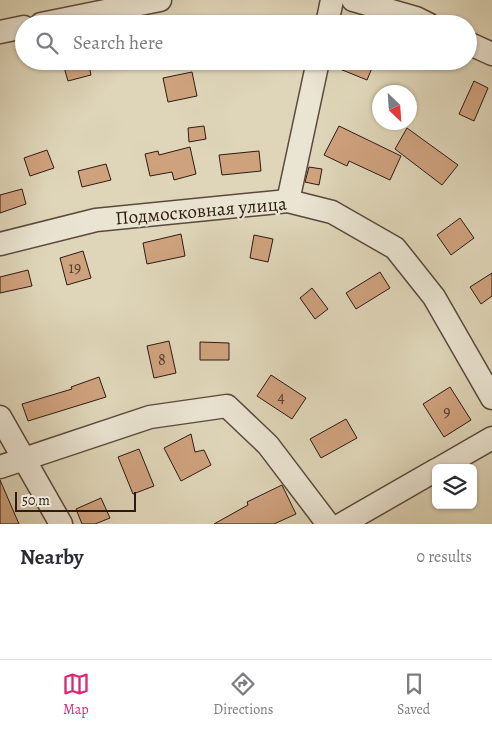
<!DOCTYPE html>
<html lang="en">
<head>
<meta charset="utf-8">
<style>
	:root { --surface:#fff; --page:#f7f7f7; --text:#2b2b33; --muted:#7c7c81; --line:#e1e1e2; --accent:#db2777 }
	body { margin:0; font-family:Alegreya,serif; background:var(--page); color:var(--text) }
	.controls { position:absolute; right:15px; bottom:15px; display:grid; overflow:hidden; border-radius:8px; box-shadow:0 1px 4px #0004 }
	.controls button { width:45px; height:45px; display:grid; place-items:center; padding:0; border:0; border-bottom:1px solid var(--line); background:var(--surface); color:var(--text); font:25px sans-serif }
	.compass { position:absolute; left:372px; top:85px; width:45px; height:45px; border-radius:50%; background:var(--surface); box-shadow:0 1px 4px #0004; rotate:155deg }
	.scale { position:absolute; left:15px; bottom:12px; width:121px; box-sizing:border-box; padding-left:5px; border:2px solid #2e1a12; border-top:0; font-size:14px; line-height:18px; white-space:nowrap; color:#2e1a12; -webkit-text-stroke:4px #eae4d2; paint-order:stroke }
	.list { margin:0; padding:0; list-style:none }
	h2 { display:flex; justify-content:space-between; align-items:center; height:65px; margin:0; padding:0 20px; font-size:21px }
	h2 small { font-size:16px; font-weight:400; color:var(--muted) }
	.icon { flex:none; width:28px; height:28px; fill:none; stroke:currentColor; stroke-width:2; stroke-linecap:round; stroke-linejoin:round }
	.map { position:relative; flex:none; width:492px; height:524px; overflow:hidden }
	.search { position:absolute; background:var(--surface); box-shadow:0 1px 4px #0004; left:15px; right:15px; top:15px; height:55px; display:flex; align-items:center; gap:12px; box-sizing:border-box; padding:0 18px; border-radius:28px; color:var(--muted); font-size:19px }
	.sheet { height:135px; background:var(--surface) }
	nav { display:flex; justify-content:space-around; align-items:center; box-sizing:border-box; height:70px; border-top:1px solid var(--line); background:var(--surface); font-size:14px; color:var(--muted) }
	nav a { display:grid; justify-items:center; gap:2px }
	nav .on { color:var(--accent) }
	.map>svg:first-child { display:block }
	.building { fill:#cfa27e; stroke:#2e1a12 }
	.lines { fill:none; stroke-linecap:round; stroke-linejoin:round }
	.minor-casing { stroke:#5a493c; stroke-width:25 }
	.minor { stroke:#eae4d2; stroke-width:22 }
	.labels { text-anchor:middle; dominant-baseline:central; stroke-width:4.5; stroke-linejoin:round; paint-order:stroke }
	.number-label { font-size:16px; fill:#563c2d }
	.street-label { font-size:19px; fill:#2e1a12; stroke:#eae4d2 }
</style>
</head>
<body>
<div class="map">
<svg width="492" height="524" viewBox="0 0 492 524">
	<rect width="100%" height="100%" fill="#dfd6b9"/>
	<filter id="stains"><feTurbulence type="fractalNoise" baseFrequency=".004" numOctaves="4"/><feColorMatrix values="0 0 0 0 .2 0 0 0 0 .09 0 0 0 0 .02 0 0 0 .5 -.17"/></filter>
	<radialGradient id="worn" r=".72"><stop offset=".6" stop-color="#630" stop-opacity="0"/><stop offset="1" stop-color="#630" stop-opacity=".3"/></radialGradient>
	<g class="building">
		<path d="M74,61H88L91,75L68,81L63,64Z"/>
		<path d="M331,61H375L367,80L330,65Z"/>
		<path d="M192,72L197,96L168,102L163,78Z"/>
		<path d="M474,81L488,88L474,121L459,114Z"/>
		<path d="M204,126L206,139L189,142L188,128Z"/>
		<path d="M339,126L401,156L390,180L349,161L347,166L324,155Z"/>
		<path d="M407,128L458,165L442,185L395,149Z"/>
		<path d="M190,147L196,174L174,180L172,172L150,176L145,154L158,151L159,155Z"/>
		<path d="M47,150L54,168L30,176L24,158Z"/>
		<path d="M259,151L261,171L222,175L219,155Z"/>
		<path d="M106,164L111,180L82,187L78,171Z"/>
		<path d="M309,167L322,169L319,185L305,182Z"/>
		<path d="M22,189L26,204L0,213V195Z"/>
		<path d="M460,218L474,238L451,255L437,235Z"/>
		<path d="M181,234L185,256L147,264L143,243Z"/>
		<path d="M254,235L273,239L268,262L250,258Z"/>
		<path d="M83,251L91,278L67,285L60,258Z"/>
		<path d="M28,270L32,286L0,293V277Z"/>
		<path d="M380,272L390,288L356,309L346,293Z"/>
		<path d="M492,273V296L481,304L470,287Z"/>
		<path d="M312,288L328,309L315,319L300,298Z"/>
		<path d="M169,341L176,373L154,378L147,346Z"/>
		<path d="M200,342L229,343V360H200Z"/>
		<path d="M271,375L306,398L292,419L257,396Z"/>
		<path d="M99,377L106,397L28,421L22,404L72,389L71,387Z"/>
		<path d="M450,387L471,420L444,437L423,404Z"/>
		<path d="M346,419L357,438L321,458L310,439Z"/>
		<path d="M191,434L195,452L204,450L211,465L181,481L164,448Z"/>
		<path d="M139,449L154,486L133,494L118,457Z"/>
		<path d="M0,480L19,524H0Z"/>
		<path d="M282,485L296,514L274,524H214L248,505L247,502Z"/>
		<path d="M101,498L110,518L95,524H82L76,509Z"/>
	</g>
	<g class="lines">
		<g class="minor-casing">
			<g id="minor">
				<path d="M353,0L416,18L428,24"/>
				<path d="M41,24L160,0"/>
				<path d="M327,24L332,0"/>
				<path d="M0,32L24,27"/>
				<path d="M468,43L492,54"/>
				<path d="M288,201L318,61"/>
				<path d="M0,244L96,220L288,201L332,212L395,248L434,297L492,398"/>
				<path d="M0,417L61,524"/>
				<path d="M0,467L150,417L227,406L268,445L328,524"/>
				<path d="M440,468L492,438"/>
				<path d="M342,524L436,470"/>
			</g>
		</g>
		<use href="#minor" class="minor"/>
	</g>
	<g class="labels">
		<g class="number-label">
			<text x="75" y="268">19</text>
			<text x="162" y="360">8</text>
			<text x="281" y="397">4</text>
			<text x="447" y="412">9</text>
		</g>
		<g class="street-label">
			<text transform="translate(201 211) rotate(-5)">Подмосковная улица</text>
		</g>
	</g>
	<rect width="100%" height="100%" filter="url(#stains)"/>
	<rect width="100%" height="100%" fill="url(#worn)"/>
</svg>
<div class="controls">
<button><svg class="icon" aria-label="layers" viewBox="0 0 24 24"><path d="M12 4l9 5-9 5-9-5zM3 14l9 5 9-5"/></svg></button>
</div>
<svg class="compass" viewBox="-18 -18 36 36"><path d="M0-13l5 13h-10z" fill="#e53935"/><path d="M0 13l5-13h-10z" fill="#7c7c81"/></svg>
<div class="scale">50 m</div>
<div class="search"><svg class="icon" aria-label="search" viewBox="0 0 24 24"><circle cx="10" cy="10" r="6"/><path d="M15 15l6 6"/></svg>Search here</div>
</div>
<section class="sheet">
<h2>Nearby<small>0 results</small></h2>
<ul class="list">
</ul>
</section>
<nav>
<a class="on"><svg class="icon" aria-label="map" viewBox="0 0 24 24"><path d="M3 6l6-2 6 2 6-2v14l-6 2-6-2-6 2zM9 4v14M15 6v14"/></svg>Map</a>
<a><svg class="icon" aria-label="directions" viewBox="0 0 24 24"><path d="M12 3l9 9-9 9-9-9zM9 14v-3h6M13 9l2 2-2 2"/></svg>Directions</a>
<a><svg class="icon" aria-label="saved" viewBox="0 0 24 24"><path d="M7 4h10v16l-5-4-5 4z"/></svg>Saved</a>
</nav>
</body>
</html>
